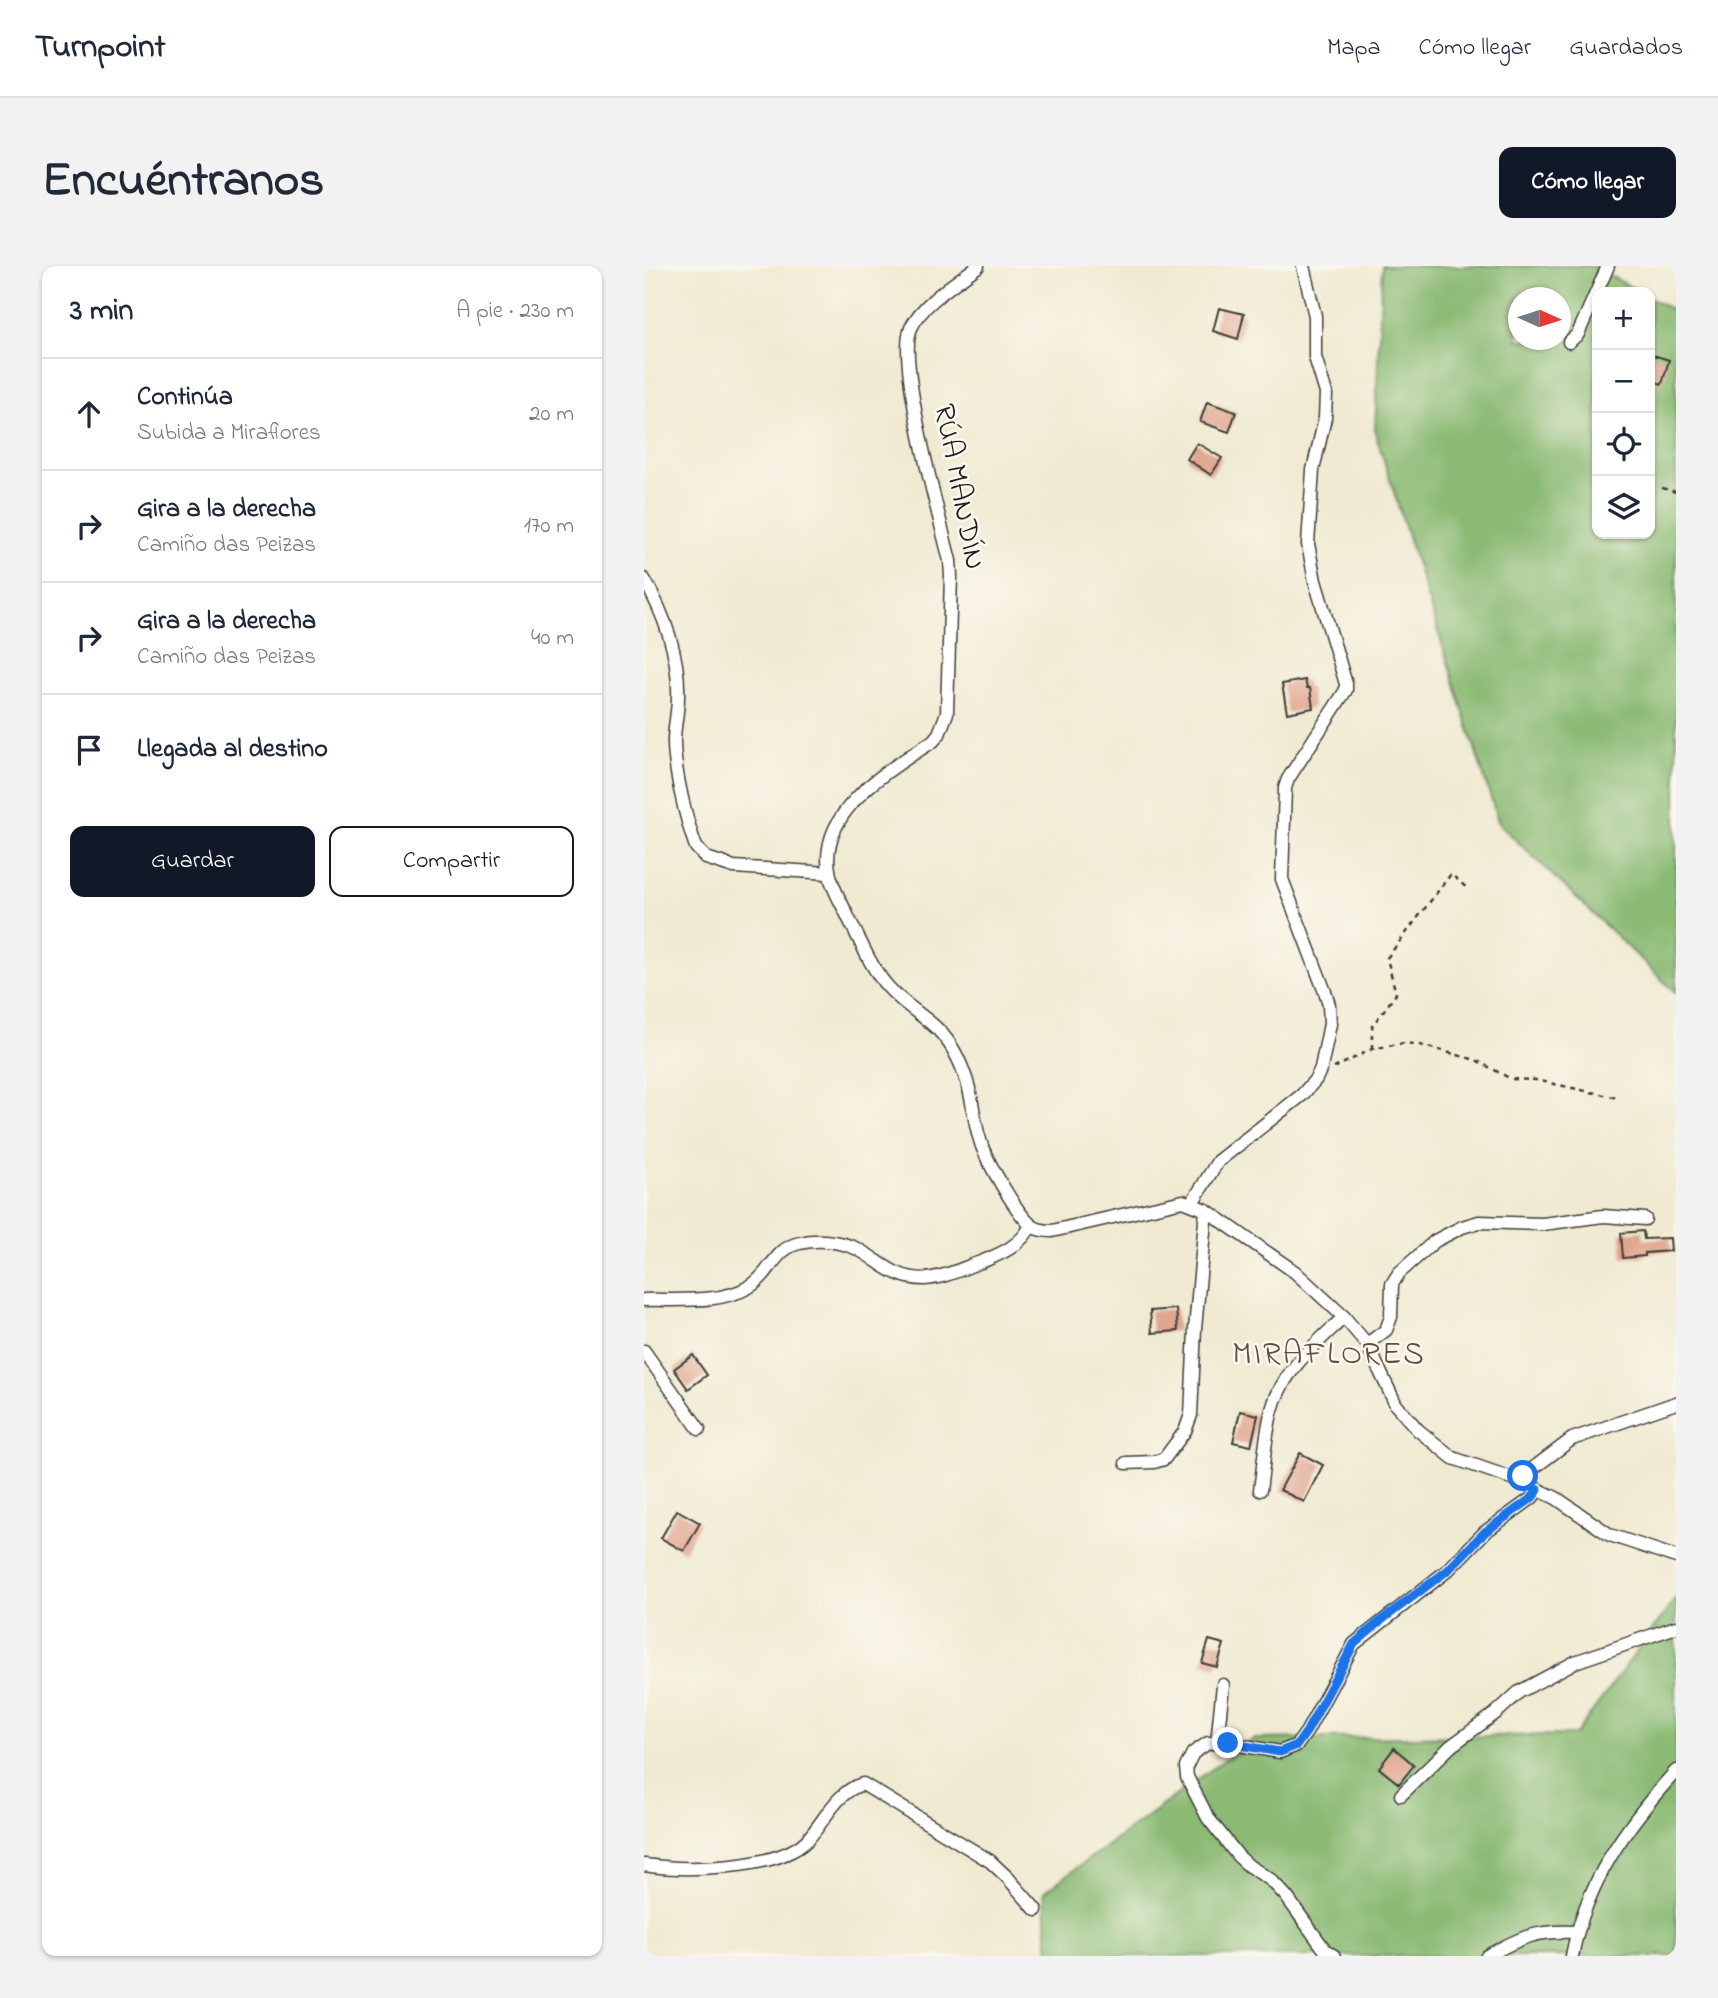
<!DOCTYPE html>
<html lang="es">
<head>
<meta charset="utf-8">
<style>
	:root { --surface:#fff; --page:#f2f2f3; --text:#1f2937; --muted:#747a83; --line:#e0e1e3; --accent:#111827 }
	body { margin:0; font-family:"Indie Flower",sans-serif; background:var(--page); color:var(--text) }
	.controls { position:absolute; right:21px; top:21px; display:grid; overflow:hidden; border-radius:14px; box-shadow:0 2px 5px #0004 }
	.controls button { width:63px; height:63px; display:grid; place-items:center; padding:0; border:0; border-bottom:2px solid var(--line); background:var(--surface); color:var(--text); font:35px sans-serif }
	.compass { position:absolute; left:864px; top:21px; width:63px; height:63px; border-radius:50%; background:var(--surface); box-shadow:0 2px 5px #0004; rotate:93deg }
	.stop { position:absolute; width:21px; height:21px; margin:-16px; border:5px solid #1a73e8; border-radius:50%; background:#fff }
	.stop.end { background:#1a73e8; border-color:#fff; box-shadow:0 2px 7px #0008 }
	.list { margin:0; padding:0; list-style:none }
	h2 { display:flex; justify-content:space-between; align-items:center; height:91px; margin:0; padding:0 28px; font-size:30px }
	h2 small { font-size:23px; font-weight:400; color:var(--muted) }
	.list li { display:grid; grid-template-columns:46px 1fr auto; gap:21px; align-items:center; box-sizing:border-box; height:112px; padding:0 28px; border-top:2px solid var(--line) }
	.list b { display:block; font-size:26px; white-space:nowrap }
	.list p { margin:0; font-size:23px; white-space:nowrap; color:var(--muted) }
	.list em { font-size:23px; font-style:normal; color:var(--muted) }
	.actions { display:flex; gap:14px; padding:21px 28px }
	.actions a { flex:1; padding:16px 0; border:2px solid var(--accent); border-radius:14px; text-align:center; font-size:24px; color:var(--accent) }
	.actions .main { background:var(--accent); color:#fff }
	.icon { flex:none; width:38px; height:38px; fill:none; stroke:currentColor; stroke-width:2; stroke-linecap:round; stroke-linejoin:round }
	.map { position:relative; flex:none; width:1032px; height:1690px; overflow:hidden; border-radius:14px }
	header { display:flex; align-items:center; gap:42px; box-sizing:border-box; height:98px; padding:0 35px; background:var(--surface); border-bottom:2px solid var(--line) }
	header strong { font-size:33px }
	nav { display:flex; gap:38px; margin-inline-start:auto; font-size:24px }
	.intro { display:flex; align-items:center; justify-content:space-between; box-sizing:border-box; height:168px; padding:0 42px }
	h1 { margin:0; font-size:49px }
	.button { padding:18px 32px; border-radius:14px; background:var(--accent); color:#fff; font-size:24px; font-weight:700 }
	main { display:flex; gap:42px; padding:0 42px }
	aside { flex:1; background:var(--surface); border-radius:14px; box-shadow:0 2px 5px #0004 }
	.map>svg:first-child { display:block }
	.forest { fill:#8aba73; stroke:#536b48; stroke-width:2; fill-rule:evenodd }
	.building { fill:#e0a68f }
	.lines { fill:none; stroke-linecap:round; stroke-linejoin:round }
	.minor-casing { stroke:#3c3b37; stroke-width:15 }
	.path { stroke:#3c3b37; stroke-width:2.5; stroke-dasharray:5 5; stroke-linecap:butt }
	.minor { stroke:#fff; stroke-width:12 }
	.route { stroke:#1a73e8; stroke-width:9 }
	.labels { text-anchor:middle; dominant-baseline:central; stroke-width:5; stroke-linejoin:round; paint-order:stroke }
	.street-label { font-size:30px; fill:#1c1c1c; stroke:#fbf7ec }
	.neighbourhood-label { font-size:32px; letter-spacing:2px; fill:#614c44; stroke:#fbf7ec }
</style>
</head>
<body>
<header>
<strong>Turnpoint</strong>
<nav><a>Mapa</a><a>Cómo llegar</a><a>Guardados</a></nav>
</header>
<div class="intro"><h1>Encuéntranos</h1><a class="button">Cómo llegar</a></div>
<main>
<aside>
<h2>3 min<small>A pie · 230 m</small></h2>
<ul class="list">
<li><svg class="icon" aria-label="ahead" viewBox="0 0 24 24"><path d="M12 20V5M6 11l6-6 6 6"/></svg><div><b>Continúa</b><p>Subida a Miraflores</p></div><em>20 m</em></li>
<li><svg class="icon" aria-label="right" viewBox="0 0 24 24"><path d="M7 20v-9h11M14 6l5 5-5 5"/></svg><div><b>Gira a la derecha</b><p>Camiño das Peizas</p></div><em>170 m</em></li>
<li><svg class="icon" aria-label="right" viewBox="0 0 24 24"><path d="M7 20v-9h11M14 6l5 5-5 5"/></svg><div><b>Gira a la derecha</b><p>Camiño das Peizas</p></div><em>40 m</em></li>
<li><svg class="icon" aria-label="arrive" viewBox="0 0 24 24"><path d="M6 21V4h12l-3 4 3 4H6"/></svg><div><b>Llegada al destino</b></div></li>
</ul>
<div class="actions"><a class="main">Guardar</a><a>Compartir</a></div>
</aside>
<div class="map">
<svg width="1032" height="1690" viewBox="0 0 1032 1690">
	<rect width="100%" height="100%" fill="#fbf7ec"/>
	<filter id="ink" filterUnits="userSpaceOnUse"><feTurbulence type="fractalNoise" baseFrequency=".0143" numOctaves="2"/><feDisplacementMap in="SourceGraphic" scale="14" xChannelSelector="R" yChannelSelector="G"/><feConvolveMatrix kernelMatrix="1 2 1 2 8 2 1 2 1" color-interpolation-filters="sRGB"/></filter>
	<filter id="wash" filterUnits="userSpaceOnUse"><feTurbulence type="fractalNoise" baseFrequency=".00686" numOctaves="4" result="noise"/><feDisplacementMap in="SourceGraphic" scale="28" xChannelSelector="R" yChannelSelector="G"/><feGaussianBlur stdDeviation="1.57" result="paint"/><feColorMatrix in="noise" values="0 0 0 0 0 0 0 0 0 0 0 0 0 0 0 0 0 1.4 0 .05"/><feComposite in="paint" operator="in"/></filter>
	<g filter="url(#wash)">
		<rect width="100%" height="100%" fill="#f0ead2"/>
		<g class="forest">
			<path d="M738,0H948L996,26H953V268H1006V32L1032,46V727L855,558L731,166ZM874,32H916V74H874Z"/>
			<path d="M1032,1332V1690H405L400,1626L609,1473L931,1469Z"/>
		</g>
		<g id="blocks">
			<g class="building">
				<path d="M575,42L600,48L594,73L569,65Z"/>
				<path d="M1006,88L1025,94L1018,118L1006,114Z"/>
				<path d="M563,136L592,146L585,166L556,156Z"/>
				<path d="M553,177L578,192L567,209L543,193Z"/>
				<path d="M661,414L663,422H666L669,442L643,447L638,418Z"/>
				<path d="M999,965L1000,973L1026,972L1027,985L1001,987V990L979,992L977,967Z"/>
				<path d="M532,1043L534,1065L508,1067L506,1045Z"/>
				<path d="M49,1089L63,1109L44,1123L30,1103Z"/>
				<path d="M596,1145L614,1149L607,1180L589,1176Z"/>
				<path d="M656,1187L679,1199L660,1236L636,1224Z"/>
				<path d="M33,1244L56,1257L40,1285L17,1272Z"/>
				<path d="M565,1374L580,1378L573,1401L558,1397Z"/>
				<path d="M750,1482L770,1499L755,1518L735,1502Z"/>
			</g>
		</g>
	</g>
	<g filter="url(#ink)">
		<use href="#blocks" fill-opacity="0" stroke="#3c3b37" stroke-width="2"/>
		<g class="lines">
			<g class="minor-casing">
				<g id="minor">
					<path d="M334,0C312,17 279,36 267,62C252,95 296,253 306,295L307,310L303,447L295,468L289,475C247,503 175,543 185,604C187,621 198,637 205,653C217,676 227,702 244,721C257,736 274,746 289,759C303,771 314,790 320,807C329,828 329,853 336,874C341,893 373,948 388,960C394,964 401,965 408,965L539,935L562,944L651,1006L700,1051L723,1078L752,1139L774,1164L809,1192L876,1215L912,1232L966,1269L1032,1291"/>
					<path d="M925,76L934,68L964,0"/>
					<path d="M0,313C20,347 36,391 34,432C34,446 30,461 30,475C30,504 42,554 52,581L62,592L90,601L185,607"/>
					<path d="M548,937L574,895L658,829L672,813L677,802L686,758L685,739L681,726L638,613L641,522L644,513L702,424V418L671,315L664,278L669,204L681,152L682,127L671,91V50L659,0"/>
					<path d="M0,1034C34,1033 75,1038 105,1021C127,1009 130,982 156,977C173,973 192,975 209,981C236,993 247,1013 281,1013C300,1012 319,1002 337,996C357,988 378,979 387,959"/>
					<path d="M723,1078L742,1064L747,1051L748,1018L755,1007L791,975L818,961L835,956L899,958L959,950L1001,953"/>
					<path d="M0,1085L55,1163"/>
					<path d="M482,1197L510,1196L520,1193L541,1165L547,1149L551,1063L562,944"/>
					<path d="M876,1215L879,1210L928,1173L1032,1137"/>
					<path d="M616,1224C620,1198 621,1169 628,1144C638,1105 672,1078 700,1051"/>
					<path d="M573,1477L579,1419"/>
					<path d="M757,1529L807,1480L852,1447L875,1426L931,1396L1032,1361"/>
					<path d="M0,1599C41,1605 132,1604 162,1575C180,1557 192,1525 219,1518L346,1595L364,1612L392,1644"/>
					<path d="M690,1690L681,1684L642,1630L627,1614L605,1600L594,1590L564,1552L543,1511L542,1501L549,1487L564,1477H584L636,1486L653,1479L663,1465L710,1378L804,1304L841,1266L888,1232L894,1224"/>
					<path d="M843,1690C877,1671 893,1664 932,1666"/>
					<path d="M928,1690C942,1616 982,1560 1032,1505"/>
				</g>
			</g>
			<g class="path">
				<path d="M1018,222L1032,226"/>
				<path d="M728,783V760L752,728L743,692L807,608L825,624"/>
				<path d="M690,802L728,783L760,777L776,779L832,794L867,813L892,814L974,832"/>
			</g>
			<use href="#minor" class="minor"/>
		</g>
	</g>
	<g class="lines" filter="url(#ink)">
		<path class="route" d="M584,1477L636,1486L653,1479L663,1465L710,1378L739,1353L804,1304L841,1266L888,1232L894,1224L876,1215L879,1210"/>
	</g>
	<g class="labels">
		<g class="street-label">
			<text transform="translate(314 221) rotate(79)">RÚA MANDÍN</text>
		</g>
		<g class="neighbourhood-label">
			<text x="685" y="1089">MIRAFLORES</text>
		</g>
	</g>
</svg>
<div class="controls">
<button>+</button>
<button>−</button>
<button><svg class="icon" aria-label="locate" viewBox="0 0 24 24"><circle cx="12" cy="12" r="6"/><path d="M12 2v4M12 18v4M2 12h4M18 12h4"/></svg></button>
<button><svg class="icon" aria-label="layers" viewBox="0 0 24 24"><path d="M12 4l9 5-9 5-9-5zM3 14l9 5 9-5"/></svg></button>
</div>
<svg class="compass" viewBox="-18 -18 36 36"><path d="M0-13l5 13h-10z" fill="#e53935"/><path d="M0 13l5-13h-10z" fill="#747a83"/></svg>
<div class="stop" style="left:879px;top:1210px"></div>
<div class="stop end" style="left:584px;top:1477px"></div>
</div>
</main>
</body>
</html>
